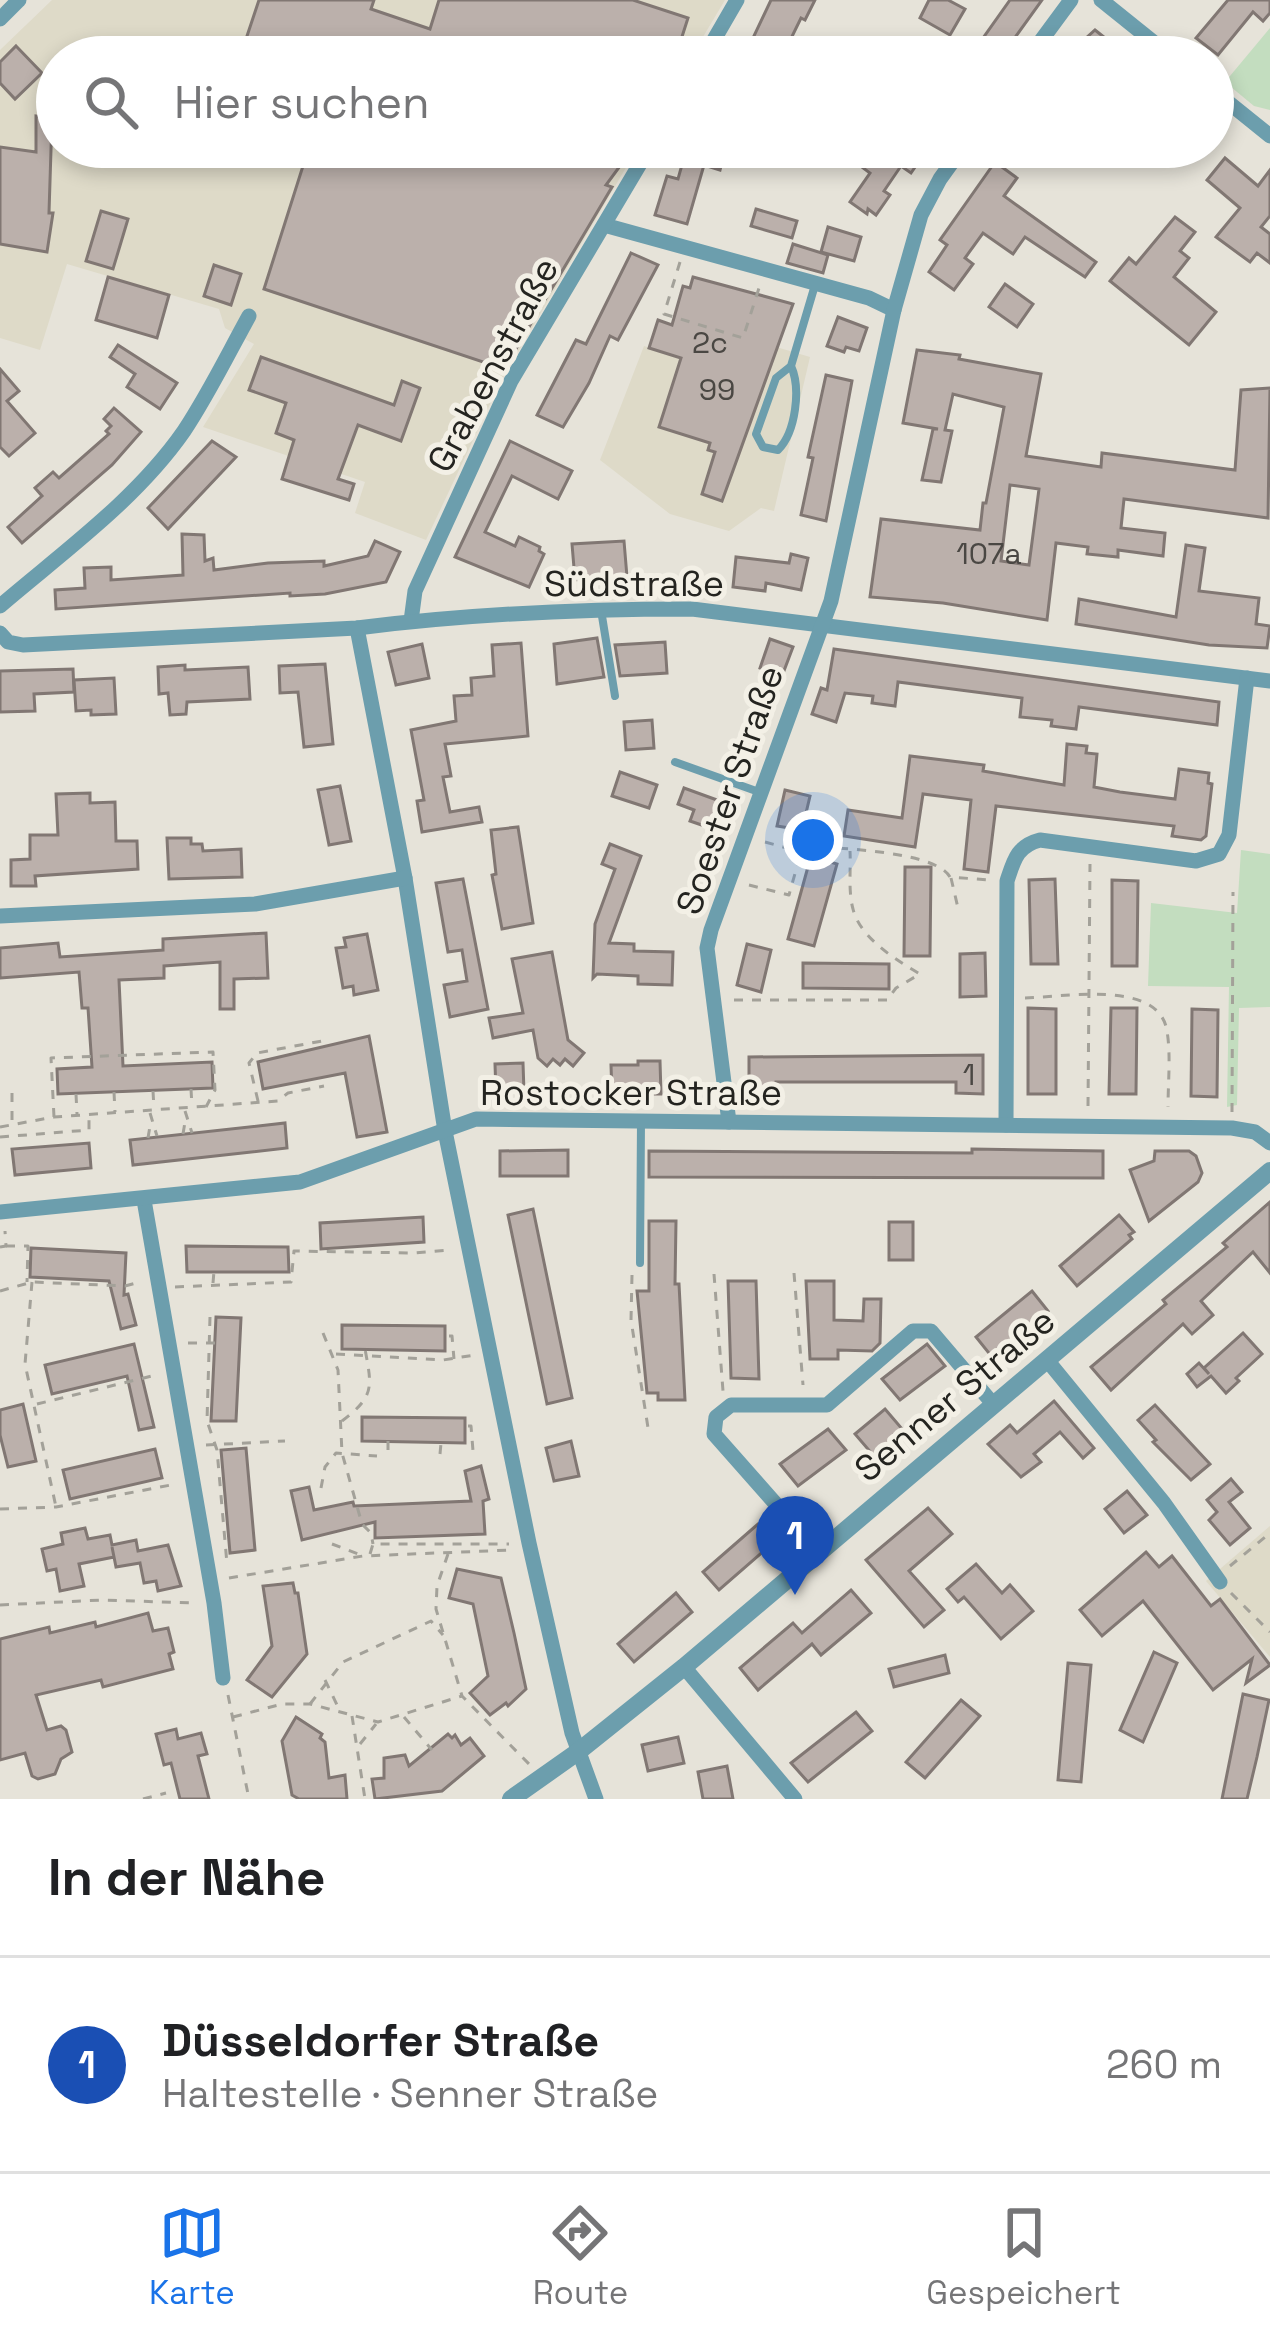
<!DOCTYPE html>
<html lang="de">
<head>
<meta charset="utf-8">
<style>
	:root { --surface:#fff; --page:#f6f6f6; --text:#202124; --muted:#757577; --line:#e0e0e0; --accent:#1a73e8 }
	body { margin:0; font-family:"Space Grotesk",sans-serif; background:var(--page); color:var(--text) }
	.you { position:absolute; left:813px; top:840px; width:42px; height:42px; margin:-30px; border:9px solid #fff; border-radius:50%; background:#1a73e8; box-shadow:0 0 0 18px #1a73e833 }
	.badge { display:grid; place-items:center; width:78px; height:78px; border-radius:50%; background:var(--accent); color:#fff; font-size:39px; font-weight:700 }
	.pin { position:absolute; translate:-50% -99px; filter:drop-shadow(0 3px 6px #0008) }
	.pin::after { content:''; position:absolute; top:63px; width:42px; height:36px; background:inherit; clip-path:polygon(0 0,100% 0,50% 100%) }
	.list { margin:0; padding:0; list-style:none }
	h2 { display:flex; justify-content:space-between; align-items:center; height:156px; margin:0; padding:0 48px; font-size:51px }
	h2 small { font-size:39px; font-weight:400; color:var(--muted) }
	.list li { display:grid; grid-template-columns:78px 1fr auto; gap:36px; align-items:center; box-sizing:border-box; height:216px; padding:0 48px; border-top:3px solid var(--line) }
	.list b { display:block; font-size:45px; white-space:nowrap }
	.list p { margin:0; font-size:39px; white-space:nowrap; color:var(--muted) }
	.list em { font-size:39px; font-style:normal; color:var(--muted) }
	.icon { flex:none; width:66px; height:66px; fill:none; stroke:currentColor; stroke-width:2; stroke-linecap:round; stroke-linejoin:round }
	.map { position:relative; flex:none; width:1270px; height:1799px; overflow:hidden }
	.search { position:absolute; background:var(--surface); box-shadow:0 6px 18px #0003; left:36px; right:36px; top:36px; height:132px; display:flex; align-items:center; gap:30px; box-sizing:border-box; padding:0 42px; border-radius:66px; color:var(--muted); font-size:45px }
	.sheet { height:372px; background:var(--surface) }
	nav { display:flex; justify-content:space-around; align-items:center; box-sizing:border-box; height:168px; border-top:3px solid var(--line); background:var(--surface); font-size:33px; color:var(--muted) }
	nav a { display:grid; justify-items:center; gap:6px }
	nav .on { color:var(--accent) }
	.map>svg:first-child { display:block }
	.built { fill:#dedac8 }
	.green { fill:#c3ddbf }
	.building { fill:#bbb0ab; stroke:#817773; stroke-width:3; fill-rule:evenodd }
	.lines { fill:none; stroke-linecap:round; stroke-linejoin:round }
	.path { stroke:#a3a199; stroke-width:3; stroke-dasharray:9 9; stroke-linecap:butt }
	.service { stroke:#6c9ead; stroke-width:8 }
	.minor { stroke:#6c9ead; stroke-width:15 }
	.tertiary { stroke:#6c9ead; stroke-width:18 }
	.labels { text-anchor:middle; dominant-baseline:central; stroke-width:10; stroke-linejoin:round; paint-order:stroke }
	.number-label { font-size:30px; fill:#4a4743 }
	.street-label { font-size:36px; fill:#242420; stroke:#f3f0e6 }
</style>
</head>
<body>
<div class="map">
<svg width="1270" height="1799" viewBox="0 0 1270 1799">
	<rect width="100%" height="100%" fill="#e6e3d9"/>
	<g class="built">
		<path d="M52,0H725L691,57H57V147H638L501,381L426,540L355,513L365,482L203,427L254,344L225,328L219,309L67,264L40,350L0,338V50Z"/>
		<path d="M753,340L810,357L774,511L761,508L729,531L670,514L600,460L644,346L740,377Z"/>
		<path d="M1270,1526V1657L1206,1581Z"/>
	</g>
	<g class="green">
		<path d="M1270,28V110L1254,106L1225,82Z"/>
		<path d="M1241,850L1270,854V1007L1239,1008L1237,1105L1227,1107L1229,987L1148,986L1151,903L1237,913Z"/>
	</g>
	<g class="building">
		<path d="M259,0H374L371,9L430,29L439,0H633L688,18L679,46L664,41L659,57H240Z"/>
		<path d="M771,0H815L805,20L801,18L782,57H744Z"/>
		<path d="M929,0H948L965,9L950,35L920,18Z"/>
		<path d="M1010,0H1042L1001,57H988L976,48Z"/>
		<path d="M1228,0H1270V13L1263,21L1253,12L1218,55L1196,38Z"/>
		<path d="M1095,30L1129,57H1065Z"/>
		<path d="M16,46L42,73L15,99L0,83V62Z"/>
		<path d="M36,116L52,118L49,213H53L47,252L0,244V147L36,152Z"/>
		<path d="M309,147H634L606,185L612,187L504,369L264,289Z"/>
		<path d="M687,147H726L720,170L704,165L687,224L655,215L667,176L678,179Z"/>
		<path d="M835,147H908L922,157L911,173L901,166L884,191L890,195L876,215L868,209L867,214L850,202L870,173Z"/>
		<path d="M1225,158L1258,186L1270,170V216L1261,227L1270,234V263L1257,253L1250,262L1216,237L1240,208L1207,180Z"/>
		<path d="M995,162L1017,178L1004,196L1096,262L1085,277L1025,237L1013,254L983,233L965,258L973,264L954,290L929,272L947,245L940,240Z"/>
		<path d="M756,209L797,221L792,238L751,226Z"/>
		<path d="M101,211L128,219L113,269L86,261Z"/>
		<path d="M1175,217L1195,232L1180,251L1189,258L1174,277L1216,312L1189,345L1110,281L1129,258L1136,264Z"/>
		<path d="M828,227L861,237L854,261L821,252Z"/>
		<path d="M793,244L828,255L823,273L787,263Z"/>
		<path d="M631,253L658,265L618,340L610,336L589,383L563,427L537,415L576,340L586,344Z"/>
		<path d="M214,265L241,274L231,305L204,296Z"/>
		<path d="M108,277L169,295L157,338L96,320Z"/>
		<path d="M693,277L793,304L722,501L702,494L715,452L708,450L710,443L659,427L681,358L649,348L658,320L672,325L683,286L690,288Z"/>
		<path d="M1005,284L1033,304L1017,327L989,307Z"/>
		<path d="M838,317L867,328L859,351L846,347L844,352L827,346Z"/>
		<path d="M118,345L177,383L160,409L127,387L135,374L110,357Z"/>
		<path d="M917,350L960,355L959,359L1041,374L1026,456L1101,467L1102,453L1235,470L1241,390L1270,388L1268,518L1124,499L1121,528L1165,533L1163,556L1118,550V557L1087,554L1088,547L1056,543L1047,620L943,603L870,597L881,519L980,530L983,503H986L1004,407L953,394L945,430L952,431L941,482L922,480L933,429H938L903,423ZM1010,485L1039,489L1029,565L1001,561Z"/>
		<path d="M261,357L394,405L402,381L420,388L401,441L358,425L338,479L354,484L349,500L282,479L294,440L276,433L286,403L249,390Z"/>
		<path d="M0,369L19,391L7,401L35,433L9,456L0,447Z"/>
		<path d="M826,375L852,381L826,521L801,515L813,458L808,457Z"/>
		<path d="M114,408L141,432L112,465L22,543L8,527L42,496L35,488L53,472L59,478L109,434L106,431L111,426L104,419Z"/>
		<path d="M212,441L236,457L168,529L148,508Z"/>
		<path d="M510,441L572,471L558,499L512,476L485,532L515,546L519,537L540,547L539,551L544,554L529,587L455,557Z"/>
		<path d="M182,534L204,535L205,561L213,558L214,570L268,563L324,561V566L368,556L375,541L400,552L386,582L325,594L290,596V593L56,609L55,590L85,588L84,568L111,567V580L183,575Z"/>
		<path d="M624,541L627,577L575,580L572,544Z"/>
		<path d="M1186,545L1205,548L1199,591L1259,598L1256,624L1270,626L1267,648L1209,645L1076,624L1079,599L1176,617Z"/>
		<path d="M791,554L808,558L801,590L766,583L765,591L733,587L736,557L789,563Z"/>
		<path d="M597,638L604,677L557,684L554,644Z"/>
		<path d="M770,639L793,647L782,676L760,668Z"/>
		<path d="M665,642L667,673L620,676L615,645Z"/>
		<path d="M521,643L528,736L445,744L451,776L443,777L450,812L479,807L482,822L422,832L417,801L424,800L411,730L456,721L454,696L472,695L471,678L494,676L492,645Z"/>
		<path d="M422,644L429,678L396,685L388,652Z"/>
		<path d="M834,649L1219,702L1217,725L1079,707L1076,729L1051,726L1052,720L1020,717L1022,698L898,682L895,706L872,703L873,696L845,693L836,722L812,714L821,688L827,690Z"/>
		<path d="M325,664L333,744L304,747L298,692L280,693L279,666Z"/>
		<path d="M185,665V670L248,667L250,699L187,702L186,714L170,715L168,693L159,694L158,667Z"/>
		<path d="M73,669L74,692L34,694L35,711L0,712V671Z"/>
		<path d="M114,678L116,714L91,715V710L76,711L74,680Z"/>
		<path d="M652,720L654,748L626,750L624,722Z"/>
		<path d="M1067,744L1087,746L1086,753L1097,754L1094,787L1120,792L1175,799L1179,769L1209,773L1208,783L1212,784L1206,836L1201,840L1172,836L1174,826L996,806L988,872L964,869L971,800L923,794L915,847L844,836L848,810L902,818L910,756L984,765L983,771L1064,785Z"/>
		<path d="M620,772L657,785L649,808L612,796Z"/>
		<path d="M340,786L351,841L329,845L318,790Z"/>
		<path d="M684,788L728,804L719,831L690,821L694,810L678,804Z"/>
		<path d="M785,790L810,796L802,830L777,826Z"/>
		<path d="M90,793V803L115,802L116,841H137L138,869L35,876L36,886H11V860L30,859V835H58L56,794Z"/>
		<path d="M518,827L533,923L502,929L492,875L496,874L491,830Z"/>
		<path d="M167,838H191V844H202L203,851L241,849L242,877L169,879Z"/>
		<path d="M610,844L641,856L609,943L634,944V951L673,952L672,985L638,984V976L597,974L593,978L595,924L615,869L602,864Z"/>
		<path d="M811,856L837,864L814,946L788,939Z"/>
		<path d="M905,867H931L930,956H904Z"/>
		<path d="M463,879L488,1009L450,1017L444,985L467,981L462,950L448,952L436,883Z"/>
		<path d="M1055,879L1058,964H1031L1029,880Z"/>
		<path d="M1112,880L1138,881L1137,966H1112Z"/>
		<path d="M266,933L268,978L234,979V1009H220V962L164,966V978L119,980L123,1066L212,1062L213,1088L58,1094L57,1069L92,1067L88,1008H82L79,972L0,978V948L58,943L60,957L163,950V939Z"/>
		<path d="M367,934L378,990L354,995L353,986L343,988L336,948L346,947L344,938Z"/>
		<path d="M747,944L771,950L761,992L737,985Z"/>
		<path d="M552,952L568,1040L584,1053L573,1066L565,1059L560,1065L553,1059L547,1066L538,1058L533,1030L493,1038L489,1018L523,1013L512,959Z"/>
		<path d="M985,953L986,996L960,997V954Z"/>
		<path d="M803,963L889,964V989L803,988Z"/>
		<path d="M1028,1008L1056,1009V1094H1028Z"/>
		<path d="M1111,1008H1137L1136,1094H1109Z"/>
		<path d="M1192,1009L1218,1010L1217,1097L1191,1096Z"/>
		<path d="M369,1036L387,1132L357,1137L345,1073L263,1089L258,1062Z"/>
		<path d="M983,1055V1094L956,1093V1082H776V1092H749V1057Z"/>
		<path d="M638,1061H660L661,1094H612L611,1065H638Z"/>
		<path d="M523,1063L524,1092L496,1093L495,1064Z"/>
		<path d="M285,1123L287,1148L133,1165L130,1140Z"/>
		<path d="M89,1143L91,1168L15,1175L12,1149Z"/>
		<path d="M972,1149L1103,1151V1178L649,1177V1151L972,1153Z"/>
		<path d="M568,1150V1176H500V1151Z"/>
		<path d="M1155,1151H1189L1196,1156L1202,1173L1198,1182L1149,1221L1130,1170L1154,1161Z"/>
		<path d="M1270,1202V1273L1253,1252L1201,1301L1213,1315L1192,1334L1183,1324L1111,1390L1091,1367L1166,1304L1163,1300L1227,1247L1223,1243Z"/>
		<path d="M533,1209L572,1398L547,1404L508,1215Z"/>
		<path d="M1119,1215L1134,1232L1129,1235L1132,1239L1077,1286L1060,1266Z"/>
		<path d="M423,1217L424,1242L321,1249L320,1223Z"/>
		<path d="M649,1221H676L675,1284H679L685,1400H658V1393H647L637,1291H649Z"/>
		<rect x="889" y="1222" width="24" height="38"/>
		<path d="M186,1246L288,1247L289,1272H187Z"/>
		<path d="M31,1248L126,1253L124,1295L128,1294L136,1325L121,1329L109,1281L30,1277Z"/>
		<path d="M728,1281H756L759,1379L731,1378Z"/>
		<path d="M806,1281H834V1320L863,1321L864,1299H881L880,1343L872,1351L838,1350V1359H810Z"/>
		<path d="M1032,1291L1048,1311L992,1357L976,1337Z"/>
		<path d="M216,1317L241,1318L236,1421H211Z"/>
		<path d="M342,1325L445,1326V1351L342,1349Z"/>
		<path d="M1243,1333L1262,1354L1236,1378L1239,1381L1226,1393L1211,1376L1197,1387L1187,1374L1199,1363L1209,1374L1204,1368Z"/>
		<path d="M134,1344L154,1427L139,1430L127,1376L52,1394L45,1365Z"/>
		<path d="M927,1344L945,1366L900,1400L882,1379Z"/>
		<path d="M1054,1401L1094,1448L1083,1458L1060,1432L1034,1454L1041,1462L1021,1477L988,1444L1010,1425L1017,1433Z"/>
		<path d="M23,1404L36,1461L8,1467L0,1435V1410Z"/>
		<path d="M1155,1405L1210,1464L1191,1480L1153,1442L1156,1440L1138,1420Z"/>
		<path d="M885,1409L903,1430L873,1455L855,1434Z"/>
		<path d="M362,1417L465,1418V1443L362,1441Z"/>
		<path d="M828,1429L846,1450L798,1486L780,1464Z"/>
		<path d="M571,1441L579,1476L554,1481L546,1448Z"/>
		<path d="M246,1448L255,1550L230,1553L221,1450Z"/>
		<path d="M155,1449L162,1478L70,1499L63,1470Z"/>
		<path d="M481,1466L489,1499L483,1501L485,1534L375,1538V1522L302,1540L291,1491L309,1487L314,1510L353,1502L354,1506L471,1501L465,1471Z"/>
		<path d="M1231,1479L1242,1492L1229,1502L1250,1528L1230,1545L1209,1520L1217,1512L1207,1500Z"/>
		<path d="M1127,1491L1147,1515L1124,1533L1105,1509Z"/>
		<path d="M928,1508L952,1534L909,1571L944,1610L924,1627L866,1560Z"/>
		<path d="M758,1524L774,1542L719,1590L703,1572Z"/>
		<path d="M85,1528L88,1539L110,1535L112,1545L136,1540L138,1551L168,1545L181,1586L158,1591L156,1581L144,1583L140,1563L116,1567L112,1547L114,1557L79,1564L84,1586L60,1591L56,1569L47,1571L42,1549L63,1544L61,1533Z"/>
		<path d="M1146,1552L1159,1567L1172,1556L1211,1606L1220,1599L1270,1665L1246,1683L1252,1659L1213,1690L1143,1601L1102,1636L1080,1610Z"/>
		<path d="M976,1564L1002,1593L1010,1585L1033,1611L1001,1639L964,1597L958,1602L947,1589Z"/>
		<path d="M457,1569L501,1578L514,1633L526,1689L508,1706L506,1703L490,1715L470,1693L488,1676L473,1604L449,1598Z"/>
		<path d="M293,1583L295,1593H298L307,1654L272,1697L247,1680L272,1646L263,1586Z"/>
		<path d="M851,1590L871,1613L821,1655L812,1644L758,1690L740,1668L793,1623L802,1633Z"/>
		<path d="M676,1593L692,1612L634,1662L618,1644Z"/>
		<path d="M148,1613L153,1631L168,1628L174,1652L169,1654L173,1669L103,1687L101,1680L36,1695L47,1730L61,1726L66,1730L72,1752L61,1759L55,1774L38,1779L32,1776L25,1753L0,1760V1639L49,1627L50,1633L95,1622L96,1627Z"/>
		<path d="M1154,1652L1177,1663L1143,1742L1120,1730Z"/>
		<path d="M945,1655L949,1673L894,1687L889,1669Z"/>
		<path d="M1068,1663L1091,1665L1081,1782L1058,1780Z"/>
		<path d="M1243,1694L1269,1700L1257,1757L1247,1799H1222Z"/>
		<path d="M961,1700L980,1716L925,1778L906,1762Z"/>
		<path d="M856,1712L872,1731L808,1782L791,1763Z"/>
		<path d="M296,1717L322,1734L320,1738L325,1742L329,1778L345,1775L347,1799H299L292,1795L282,1741Z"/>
		<path d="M176,1729L178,1739L201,1733L207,1754L198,1756L209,1799H180L171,1763L164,1765L156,1734Z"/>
		<path d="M448,1734L452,1738L455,1735L461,1745L470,1738L484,1756L442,1791L375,1799L372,1779L384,1778V1758L405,1755L409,1766Z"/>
		<path d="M678,1737L684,1763L648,1771L642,1745Z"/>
		<path d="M727,1766L733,1799H703L698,1772Z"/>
	</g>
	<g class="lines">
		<g class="path">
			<path d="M680,262L664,314L743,338L759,288"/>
			<path d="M765,842L801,852"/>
			<path d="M951,878L958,908"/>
			<path d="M749,885L789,895L801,852L810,846C841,849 935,851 950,877L989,880"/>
			<path d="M1025,998C1064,997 1159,979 1167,1031C1171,1055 1168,1083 1168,1107"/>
			<path d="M734,1000H887L896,988L920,974C896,960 860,938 853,909C848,891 851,869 850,851"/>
			<path d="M191,1089L192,1107"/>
			<path d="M153,1091L154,1109"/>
			<path d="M114,1092L115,1112"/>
			<path d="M12,1093V1125"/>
			<path d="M76,1094L77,1114"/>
			<path d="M258,1101L249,1063L257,1053L322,1041"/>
			<path d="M1088,1106L1090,864"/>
			<path d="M185,1111L192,1133"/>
			<path d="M1232,1112L1233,892"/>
			<path d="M150,1113L157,1136"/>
			<path d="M54,1117L51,1058L213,1052L215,1090L206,1107"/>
			<path d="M0,1127L54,1117L278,1101L288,1093L324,1086"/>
			<path d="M183,1134L185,1122"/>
			<path d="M0,1137L89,1130V1117"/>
			<path d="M148,1138L150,1126"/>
			<path d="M6,1246H28L27,1282"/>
			<path d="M0,1247L6,1246L5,1231"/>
			<path d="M794,1273L803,1385"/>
			<path d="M714,1274L723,1391"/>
			<path d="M632,1275L631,1320L649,1434"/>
			<path d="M32,1282L25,1364L56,1507"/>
			<path d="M213,1283L214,1271"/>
			<path d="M175,1287L291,1282L294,1251L414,1253L449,1250"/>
			<path d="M0,1291L32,1282L125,1286L140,1282"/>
			<path d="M210,1317L207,1421L217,1450L227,1564"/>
			<path d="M323,1333L338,1370L342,1453L362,1524L371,1533L373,1544"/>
			<path d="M449,1336H452L454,1359"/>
			<path d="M188,1343H215"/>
			<path d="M336,1354L443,1360L475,1355"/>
			<path d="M37,1404L156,1375"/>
			<path d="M342,1421C375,1396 372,1387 365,1349"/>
			<path d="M468,1426H471L473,1451"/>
			<path d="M388,1441V1456"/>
			<path d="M206,1445L285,1441"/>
			<path d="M440,1454L441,1443"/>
			<path d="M321,1488L325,1467L336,1453L377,1456"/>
			<path d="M0,1509L56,1507L176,1484"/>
			<path d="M332,1544L361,1555"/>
			<path d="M370,1554L373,1544H509"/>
			<path d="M448,1554L437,1586L436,1609L462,1696L529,1764"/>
			<path d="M1230,1566L1270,1533"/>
			<path d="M229,1578L363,1556L511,1550"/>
			<path d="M1231,1593L1270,1632"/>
			<path d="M0,1605L102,1600L194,1603"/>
			<path d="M325,1680L339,1709"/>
			<path d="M228,1695L249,1799"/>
			<path d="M310,1704L343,1662L431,1621L443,1635"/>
			<path d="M352,1716L365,1799"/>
			<path d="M233,1717L282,1704H310L378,1722L462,1696"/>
			<path d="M404,1717L432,1750"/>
			<path d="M360,1744L376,1724"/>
			<path d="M143,1799L166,1793"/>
		</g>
		<g class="service">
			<path d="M791,366L776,378L756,434L763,447L778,450C796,432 801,388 791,366L815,285"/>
			<path d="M601,610L615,696"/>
			<path d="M675,762L759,792"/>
			<path d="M640,1263L641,1121"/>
		</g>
		<g class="minor">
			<path d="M1101,0L1172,57"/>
			<path d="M0,19L19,0"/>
			<path d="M704,57L737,0"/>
			<path d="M1029,57L1071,0"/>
			<path d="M1213,90L1270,136"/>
			<path d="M604,225L869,298L894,310"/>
			<path d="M0,606C63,552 136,500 184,431C208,395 228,354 249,316"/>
			<path d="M411,621L415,591L511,381L650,147"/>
			<path d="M357,628L405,878L445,1131L529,1543L572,1733L596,1799"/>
			<path d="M0,633L8,642L23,645L357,628C468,614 581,609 692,609L1270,681"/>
			<path d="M0,916L255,904L405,878"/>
			<path d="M729,1122L707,948L711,930L831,601L894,310L921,215L940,179L963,147"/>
			<path d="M1006,1125L1007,881C1014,860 1017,846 1040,840L1196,861L1219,854L1229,835L1247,678"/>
			<path d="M144,1200L214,1603L223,1678"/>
			<path d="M0,1212L300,1182L476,1119L1232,1128L1255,1132L1270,1143"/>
			<path d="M1047,1360L1164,1503L1220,1582"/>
			<path d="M819,1553L714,1434L716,1417L731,1405H827L913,1331H931L994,1405"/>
			<path d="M684,1667L795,1799"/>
		</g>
		<path class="tertiary" d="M511,1799L579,1751L684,1667L1270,1171"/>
	</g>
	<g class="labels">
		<g class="number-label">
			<text x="710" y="342">2c</text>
			<text x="717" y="389">99</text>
			<text x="989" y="553">107a</text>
			<text x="969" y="1074">1</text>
		</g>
		<g class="street-label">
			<text transform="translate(493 365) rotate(-62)">Grabenstraße</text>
			<text x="634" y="584">Südstraße</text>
			<text transform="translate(730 790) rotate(-71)">Soester Straße</text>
			<text x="631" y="1093">Rostocker Straße</text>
			<text transform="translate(955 1395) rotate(-40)">Senner Straße</text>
		</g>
	</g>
</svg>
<div class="you"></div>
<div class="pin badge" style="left:795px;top:1595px;background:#1a4fb4">1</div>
<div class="search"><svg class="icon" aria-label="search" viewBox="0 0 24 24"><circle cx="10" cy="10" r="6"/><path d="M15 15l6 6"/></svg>Hier suchen</div>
</div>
<section class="sheet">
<h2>In der Nähe<small></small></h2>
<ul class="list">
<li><span class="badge" style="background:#1a4fb4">1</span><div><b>Düsseldorfer Straße</b><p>Haltestelle · Senner Straße</p></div><em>260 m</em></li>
</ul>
</section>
<nav>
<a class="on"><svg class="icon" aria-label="map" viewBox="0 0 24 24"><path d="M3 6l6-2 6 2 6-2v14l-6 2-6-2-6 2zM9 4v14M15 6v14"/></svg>Karte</a>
<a><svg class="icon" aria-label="directions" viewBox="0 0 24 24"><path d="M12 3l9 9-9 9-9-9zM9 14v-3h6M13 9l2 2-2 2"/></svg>Route</a>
<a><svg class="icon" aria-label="saved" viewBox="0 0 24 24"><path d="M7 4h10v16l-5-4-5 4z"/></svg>Gespeichert</a>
</nav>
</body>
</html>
